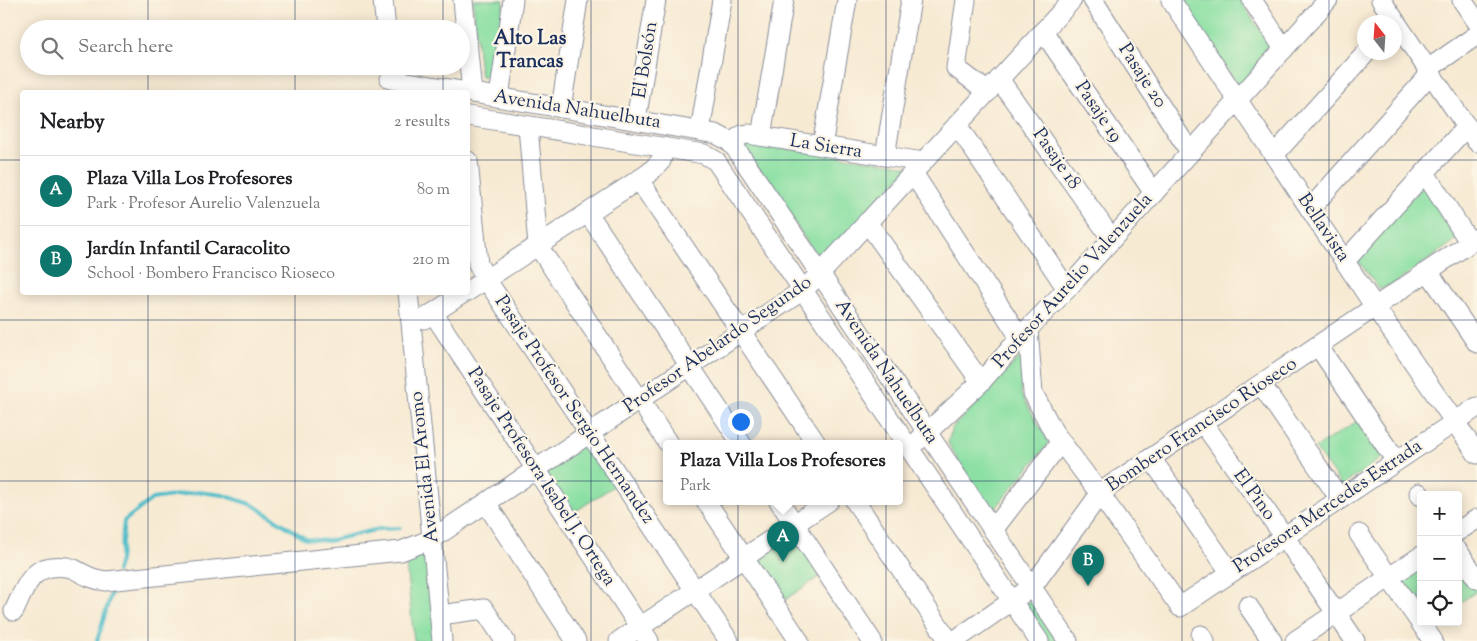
<!DOCTYPE html>
<html lang="en">
<head>
<meta charset="utf-8">
<style>
	:root { --surface:#fff; --page:#f6f6f6; --text:#202124; --muted:#757577; --line:#e0e0e0; --accent:#0f766e }
	body { margin:0; font-family:"Sorts Mill Goudy",serif; background:var(--page); color:var(--text) }
	.controls { position:absolute; right:15px; bottom:15px; display:grid; overflow:hidden; border-radius:5px; box-shadow:0 2px 12px #0003 }
	.controls button { width:45px; height:45px; display:grid; place-items:center; padding:0; border:0; border-bottom:1px solid var(--line); background:var(--surface); color:var(--text); font:25px sans-serif }
	.compass { position:absolute; left:1357px; top:15px; width:45px; height:45px; border-radius:50%; background:var(--surface); box-shadow:0 2px 12px #0003; rotate:343deg }
	.you { position:absolute; left:740px; top:421px; width:18px; height:18px; margin:-12px; border:4px solid #fff; border-radius:50%; background:#1a73e8; box-shadow:0 0 0 8px #1a73e833 }
	.badge { display:grid; place-items:center; width:32px; height:32px; border-radius:50%; background:var(--accent); color:#fff; font-size:16px; font-weight:700 }
	.pin { position:absolute; translate:-50% -41px; filter:drop-shadow(0 1px 2px #0008) }
	.pin::after { content:''; position:absolute; top:26px; width:18px; height:15px; background:inherit; clip-path:polygon(0 0,100% 0,50% 100%) }
	.popup { position:absolute; left:663px; top:440px; width:240px; height:65px; box-sizing:border-box; display:grid; place-content:center; border-radius:5px; background:var(--surface); filter:drop-shadow(0 1px 4px #0005); font-size:16px; white-space:nowrap; color:var(--muted) }
	.popup b { font-size:19px; color:var(--text) }
	.popup::after { content:''; position:absolute; left:50%; top:100%; margin-left:-10px; border:10px solid transparent; border-top-color:var(--surface) }
	.list { margin:0; padding:0; list-style:none }
	h2 { display:flex; justify-content:space-between; align-items:center; height:65px; margin:0; padding:0 20px; font-size:21px }
	h2 small { font-size:16px; font-weight:400; color:var(--muted) }
	.list li { display:grid; grid-template-columns:32px 1fr auto; gap:15px; align-items:center; box-sizing:border-box; height:70px; padding:0 20px; border-top:1px solid var(--line) }
	.list b { display:block; font-size:19px; white-space:nowrap }
	.list p { margin:0; font-size:16px; white-space:nowrap; color:var(--muted) }
	.list em { font-size:16px; font-style:normal; color:var(--muted) }
	.icon { flex:none; width:28px; height:28px; fill:none; stroke:currentColor; stroke-width:2; stroke-linecap:round; stroke-linejoin:round }
	.map { position:relative; flex:none; width:1477px; height:641px; overflow:hidden }
	.search { position:absolute; background:var(--surface); box-shadow:0 2px 12px #0003; left:20px; top:20px; width:450px; height:55px; display:flex; align-items:center; gap:12px; box-sizing:border-box; padding:0 18px; border-radius:28px; color:var(--muted); font-size:19px }
	.panel { position:absolute; background:var(--surface); box-shadow:0 2px 12px #0003; left:20px; top:90px; width:450px; height:205px; border-radius:5px }
	.map>svg:first-child { display:block }
	.green { fill:#88dfa2; stroke:#528780 }
	.lines { fill:none; stroke-linecap:round; stroke-linejoin:round }
	.stream { stroke:#50bdca; stroke-width:4 }
	.minor-casing { stroke:#898c98; stroke-width:21 }
	.minor { stroke:#fff; stroke-width:19 }
	.grid { fill:none; stroke:#1b2f5e; stroke-width:1; stroke-opacity:0.55 }
	.labels { text-anchor:middle; dominant-baseline:central; stroke-width:4.5; stroke-linejoin:round; paint-order:stroke }
	.street-label { font-size:19px; fill:#1b2f5e; stroke:#fcf5e5 }
	.neighbourhood-label { font-size:20px; font-weight:bold; fill:#1b2f5e; stroke:#fcf5e5 }
</style>
</head>
<body>
<div class="map">
<svg width="1477" height="641" viewBox="0 0 1477 641">
	<rect width="100%" height="100%" fill="#fcf5e5"/>
	<filter id="ink" filterUnits="userSpaceOnUse"><feTurbulence type="fractalNoise" baseFrequency=".02" numOctaves="2"/><feDisplacementMap in="SourceGraphic" scale="10" xChannelSelector="R" yChannelSelector="G"/><feConvolveMatrix kernelMatrix="1 2 1 2 8 2 1 2 1" color-interpolation-filters="sRGB"/></filter>
	<filter id="wash" filterUnits="userSpaceOnUse"><feTurbulence type="fractalNoise" baseFrequency=".0096" numOctaves="4" result="noise"/><feDisplacementMap in="SourceGraphic" scale="20" xChannelSelector="R" yChannelSelector="G"/><feGaussianBlur stdDeviation="1.12" result="paint"/><feColorMatrix in="noise" values="0 0 0 0 0 0 0 0 0 0 0 0 0 0 0 0 0 1.4 0 .05"/><feComposite in="paint" operator="in"/></filter>
	<g filter="url(#wash)">
		<rect width="100%" height="100%" fill="#f7ead3"/>
		<g class="green">
			<path d="M473,0H504L493,78L481,76L479,65Z"/>
			<path d="M1180,0H1240L1273,50L1239,87Z"/>
			<path d="M746,143L896,164L909,167L831,252L816,255L744,148Z"/>
			<path d="M1425,184L1459,238L1391,286L1379,289L1356,258Z"/>
			<path d="M1024,353L1021,394L1049,443L990,515L948,443L952,428Z"/>
			<path d="M1359,420L1383,457L1342,486L1315,448Z"/>
			<path d="M589,433L621,481L567,517L536,469Z"/>
			<path d="M795,524L826,572L776,606L744,558Z"/>
			<path d="M428,550L437,641H414L406,565Z"/>
			<path d="M1458,559L1477,587V591L1458,604Z"/>
			<path d="M1421,568V608L1402,580Z"/>
			<path d="M1031,601L1058,641H1048L1024,605Z"/>
		</g>
		<g class="lines">
			<g class="stream">
				<path d="M117,571L120,560L124,521L152,499L199,492L223,495L253,505L306,539L328,541L379,529L400,528"/>
				<path d="M97,641L112,590"/>
			</g>
		</g>
	</g>
	<g filter="url(#ink)">
		<g class="lines">
			<g class="minor-casing">
				<g id="minor">
					<path d="M383,0L386,29"/>
					<path d="M463,0L472,93"/>
					<path d="M966,0L956,68L988,92"/>
					<path d="M1093,0L1190,152"/>
					<path d="M1171,0L1375,307L1477,454"/>
					<path d="M1252,0L1284,49"/>
					<path d="M1381,0L1477,142"/>
					<path d="M1462,0L1477,22"/>
					<path d="M1043,31L1154,193"/>
					<path d="M1428,69L1477,35"/>
					<path d="M390,79L716,134L729,141L736,149L1068,641"/>
					<path d="M999,79L1112,239"/>
					<path d="M499,97L513,0"/>
					<path d="M561,108L578,0"/>
					<path d="M468,116L704,154L716,161L1039,641"/>
					<path d="M636,120L656,0"/>
					<path d="M957,125L1067,289"/>
					<path d="M528,126L538,246L668,443"/>
					<path d="M700,131L722,0"/>
					<path d="M761,136L784,0"/>
					<path d="M731,143L742,135L748,134L923,162"/>
					<path d="M822,146L847,0"/>
					<path d="M1274,155L1367,52"/>
					<path d="M885,156L911,0"/>
					<path d="M468,161L478,264L486,279L729,641"/>
					<path d="M913,173L1021,339"/>
					<path d="M1425,173L1470,243"/>
					<path d="M639,180L816,443"/>
					<path d="M1310,209L1431,73"/>
					<path d="M588,213L741,443"/>
					<path d="M867,222L981,382"/>
					<path d="M1345,261L1467,126"/>
					<path d="M1428,271L1477,343"/>
					<path d="M468,291L649,173L661,161L664,147"/>
					<path d="M408,292L442,641"/>
					<path d="M433,313L649,641"/>
					<path d="M424,319L465,292"/>
					<path d="M1028,329L1033,393L1053,431L1100,494L1180,607L1477,407"/>
					<path d="M1318,346L1396,461"/>
					<path d="M1261,384L1340,499"/>
					<path d="M1203,423L1284,536L1355,641"/>
					<path d="M919,440L981,382L1028,329L1067,289L1328,0"/>
					<path d="M1151,458L1230,572"/>
					<path d="M1419,493L1421,496"/>
					<path d="M706,501L799,641"/>
					<path d="M779,501L872,641"/>
					<path d="M855,501L949,641"/>
					<path d="M486,503L576,641"/>
					<path d="M993,530L1060,443"/>
					<path d="M1458,531L1477,519"/>
					<path d="M1359,534L1433,641"/>
					<path d="M1458,551L1477,579"/>
					<path d="M1248,606L1272,641"/>
					<path d="M14,611C23,593 29,570 51,567C59,566 67,566 74,569C85,575 94,580 106,581L391,552L401,551L432,539L803,290L820,274L1072,0"/>
					<path d="M440,615L484,609L505,641"/>
					<path d="M1201,635L1205,641"/>
					<path d="M619,641L829,501"/>
					<path d="M954,641L1032,587L1097,498L1111,485L1477,238"/>
					<path d="M1295,641L1421,556"/>
				</g>
			</g>
			<use href="#minor" class="minor"/>
		</g>
	</g>
	<path class="grid" d="M148,0V29M295,0V29M443,0V29M591,0V641M738,0V641M886,0V641M1034,0V641M1182,0V641M1329,0V641M148,66V92M295,66V92M443,66V92M0,160H22M468,160H1477M148,292V641M295,292V641M443,292V641M0,320H1477M0,481H1477"/>
	<g class="labels">
		<g class="street-label">
			<text transform="translate(646 60) rotate(-81)">El Bolsón</text>
			<text transform="translate(1142 76) rotate(57)">Pasaje 20</text>
			<text transform="translate(577 110) rotate(9)">Avenida Nahuelbuta</text>
			<text transform="translate(1098 112) rotate(56)">Pasaje 19</text>
			<text transform="translate(826 147) rotate(9)">La Sierra</text>
			<text transform="translate(1056 159) rotate(55)">Pasaje 18</text>
			<text transform="translate(1323 228) rotate(56)">Bellavista</text>
			<text transform="translate(1073 281) rotate(-48)">Profesor Aurelio Valenzuela</text>
			<text transform="translate(718 345) rotate(-35)">Profesor Abelardo Segundo</text>
			<text transform="translate(886 372) rotate(56)">Avenida Nahuelbuta</text>
			<text transform="translate(574 410) rotate(56)">Pasaje Profesor Sergio Hernandez</text>
			<text transform="translate(1202 425) rotate(-34)">Bombero Francisco Rioseco</text>
			<text transform="translate(425 467) rotate(-96)">Avenida El Aromo</text>
			<text transform="translate(541 477) rotate(57)">Pasaje Profesora Isabel J. Ortega</text>
			<text transform="translate(1254 495) rotate(54)">El Pino</text>
			<text transform="translate(1328 507) rotate(-34)">Profesora Mercedes Estrada</text>
		</g>
		<g class="neighbourhood-label">
			<text x="530" y="39">Alto Las<tspan x="530" dy="23">Trancas</tspan></text>
		</g>
	</g>
</svg>
<div class="controls">
<button>+</button>
<button>−</button>
<button><svg class="icon" aria-label="locate" viewBox="0 0 24 24"><circle cx="12" cy="12" r="6"/><path d="M12 2v4M12 18v4M2 12h4M18 12h4"/></svg></button>
</div>
<svg class="compass" viewBox="-18 -18 36 36"><path d="M0-13l5 13h-10z" fill="#e53935"/><path d="M0 13l5-13h-10z" fill="#757577"/></svg>
<div class="you"></div>
<div class="pin badge" style="left:783px;top:562px">A</div>
<div class="popup"><b>Plaza Villa Los Profesores</b>Park</div>
<div class="pin badge" style="left:1088px;top:586px">B</div>
<div class="search"><svg class="icon" aria-label="search" viewBox="0 0 24 24"><circle cx="10" cy="10" r="6"/><path d="M15 15l6 6"/></svg>Search here</div>
<section class="panel">
<h2>Nearby<small>2 results</small></h2>
<ul class="list">
<li><span class="badge">A</span><div><b>Plaza Villa Los Profesores</b><p>Park · Profesor Aurelio Valenzuela</p></div><em>80 m</em></li>
<li><span class="badge">B</span><div><b>Jardín Infantil Caracolito</b><p>School · Bombero Francisco Rioseco</p></div><em>210 m</em></li>
</ul>
</section>
</div>
</body>
</html>
